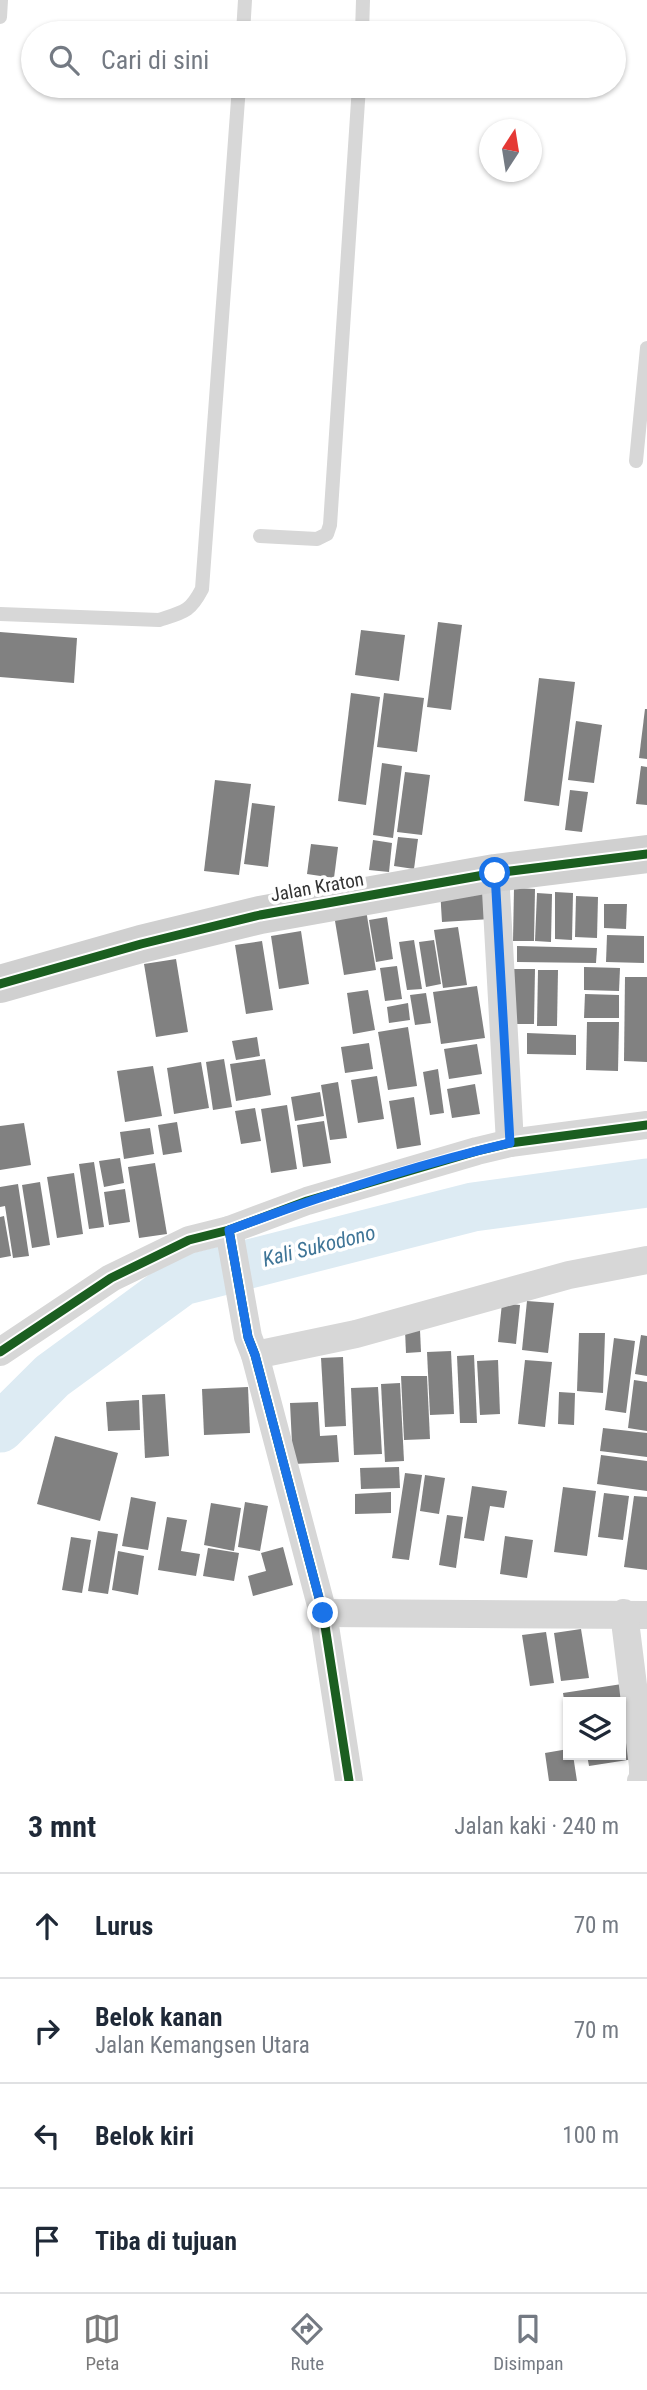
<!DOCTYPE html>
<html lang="id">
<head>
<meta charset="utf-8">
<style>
	:root { --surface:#fff; --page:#f2f2f3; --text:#1f2937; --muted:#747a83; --line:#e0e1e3; --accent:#7a7a7a }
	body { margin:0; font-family:"Roboto Condensed",sans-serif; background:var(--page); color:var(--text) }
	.controls { position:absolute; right:21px; bottom:21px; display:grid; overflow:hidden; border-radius:0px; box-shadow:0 2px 5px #0004 }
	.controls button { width:63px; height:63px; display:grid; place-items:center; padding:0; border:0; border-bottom:2px solid var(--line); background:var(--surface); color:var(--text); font:35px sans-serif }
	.compass { position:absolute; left:479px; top:119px; width:63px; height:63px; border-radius:50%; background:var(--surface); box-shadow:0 2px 5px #0004; rotate:12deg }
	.stop { position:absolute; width:21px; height:21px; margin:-16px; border:5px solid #1a73e8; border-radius:50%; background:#fff }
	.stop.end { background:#1a73e8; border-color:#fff; box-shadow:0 2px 7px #0008 }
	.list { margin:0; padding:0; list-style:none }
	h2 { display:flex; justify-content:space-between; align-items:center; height:91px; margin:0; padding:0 28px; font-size:30px }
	h2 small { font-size:23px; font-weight:400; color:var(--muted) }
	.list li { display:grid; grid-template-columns:46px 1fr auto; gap:21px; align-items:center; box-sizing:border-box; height:105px; padding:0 28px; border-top:2px solid var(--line) }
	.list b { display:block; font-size:26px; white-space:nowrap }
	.list p { margin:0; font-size:23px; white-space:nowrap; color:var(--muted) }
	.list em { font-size:23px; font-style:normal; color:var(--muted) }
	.icon { flex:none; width:38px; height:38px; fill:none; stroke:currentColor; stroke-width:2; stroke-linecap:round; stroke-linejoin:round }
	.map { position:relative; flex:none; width:647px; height:1781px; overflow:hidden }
	.search { position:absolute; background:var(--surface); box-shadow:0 2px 5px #0004; left:21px; right:21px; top:21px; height:77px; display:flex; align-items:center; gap:18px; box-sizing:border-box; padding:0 24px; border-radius:38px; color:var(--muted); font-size:26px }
	.sheet { height:511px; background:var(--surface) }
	nav { display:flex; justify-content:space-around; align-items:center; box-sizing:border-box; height:98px; border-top:2px solid var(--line); background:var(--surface); font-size:19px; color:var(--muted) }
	nav a { display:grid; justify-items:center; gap:4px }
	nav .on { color:var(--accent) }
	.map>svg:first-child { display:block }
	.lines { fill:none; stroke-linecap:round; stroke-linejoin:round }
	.river { stroke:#ddebf3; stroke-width:49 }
	.building { fill:#818181 }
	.lane { stroke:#d7d7d7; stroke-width:14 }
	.street { stroke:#d7d7d7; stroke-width:28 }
	.secondary { stroke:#d0d0d0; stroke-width:38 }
	.cycleway-casing { stroke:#fff; stroke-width:13 }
	.cycleway { stroke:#1b5e20; stroke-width:9 }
	.route { stroke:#1a73e8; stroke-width:9 }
	.labels { text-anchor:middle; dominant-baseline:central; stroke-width:7; stroke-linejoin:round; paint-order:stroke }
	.street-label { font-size:19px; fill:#333; stroke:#fff }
	.water-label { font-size:21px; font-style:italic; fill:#3f7597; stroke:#fff }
</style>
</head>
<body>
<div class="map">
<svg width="647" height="1781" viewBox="0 0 647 1781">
	<rect width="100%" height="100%" fill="#fff"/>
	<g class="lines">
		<path class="river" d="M0,1428L52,1376L182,1281L473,1207L647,1183"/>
	</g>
	<g class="building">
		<path d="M438,622L462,625L451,710L427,707Z"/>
		<path d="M361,630L405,635L399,681L355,675Z"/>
		<path d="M0,632L77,638L74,683L0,677Z"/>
		<path d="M539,678L575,682L559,806L524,801Z"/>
		<path d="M351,693L380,697L366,805L338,801Z"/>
		<path d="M384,693L424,698L417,752L377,747Z"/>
		<path d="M645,709H647V759L639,758Z"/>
		<path d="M576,721L602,725L594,783L568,780Z"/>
		<path d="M382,763L402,766L393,838L373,835Z"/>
		<path d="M641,766L647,767V805L636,804Z"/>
		<path d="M405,772L430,775L422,835L397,832Z"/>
		<path d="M215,780L251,784L239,875L204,871Z"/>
		<path d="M570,790L588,792L582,832L565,830Z"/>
		<path d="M252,803L275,806L268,867L244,864Z"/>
		<path d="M398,837L418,839L414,869L394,866Z"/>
		<path d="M373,840L392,843L389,872L369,870Z"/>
		<path d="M311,844L338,847L334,878L307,874Z"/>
		<path d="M490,886L491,919L442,922L440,889Z"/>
		<path d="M514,888L535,889L534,941H513Z"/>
		<path d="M555,892L573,893L572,940L555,939Z"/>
		<path d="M537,893L552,894L551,942L535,941Z"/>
		<path d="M576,896L598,897L597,938L575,937Z"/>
		<path d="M604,904H627L626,929L604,928Z"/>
		<path d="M366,910L376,970L344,975L334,915Z"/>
		<path d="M387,917L393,959L376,962L369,920Z"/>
		<path d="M458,927L467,985L443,988L434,930Z"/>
		<path d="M301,931L309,984L279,989L271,936Z"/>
		<path d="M607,935L644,936V963L606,962Z"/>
		<path d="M414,940L422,989L407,990L399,942Z"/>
		<path d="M434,940L441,984L426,987L419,942Z"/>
		<path d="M262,941L273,1010L246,1014L235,945Z"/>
		<path d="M517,946L597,948L596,963L517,962Z"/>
		<path d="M176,959L188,1032L156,1037L144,964Z"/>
		<path d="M397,966L402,999L385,1001L380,968Z"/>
		<path d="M584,967L620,968L619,991L584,990Z"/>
		<path d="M513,969H535L534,1024H512Z"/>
		<path d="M538,970H558L557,1026H537Z"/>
		<path d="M625,977H647V1062L624,1061Z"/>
		<path d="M477,986L485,1038L441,1044L433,992Z"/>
		<path d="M368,990L375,1030L353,1034L347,993Z"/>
		<path d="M426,993L431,1023L415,1025L410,995Z"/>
		<path d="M585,994L619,995V1018H584Z"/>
		<path d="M408,1003L410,1020L389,1023L387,1007Z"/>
		<path d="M587,1022H619L618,1071L586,1070Z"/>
		<path d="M408,1027L417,1086L388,1090L378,1032Z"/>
		<path d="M527,1033L576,1035V1055L527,1054Z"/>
		<path d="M257,1037L260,1056L236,1060L232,1041Z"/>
		<path d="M369,1043L373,1069L345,1073L341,1047Z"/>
		<path d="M477,1044L482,1074L449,1079L444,1049Z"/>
		<path d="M224,1059L232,1107L213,1110L206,1062Z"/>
		<path d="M265,1059L271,1095L236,1101L230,1064Z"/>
		<path d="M201,1062L209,1108L174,1114L167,1068Z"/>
		<path d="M153,1066L162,1116L125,1122L117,1071Z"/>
		<path d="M438,1069L444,1113L430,1115L423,1072Z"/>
		<path d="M377,1076L384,1119L358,1123L351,1080Z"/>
		<path d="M338,1082L347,1138L330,1140L321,1085Z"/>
		<path d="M475,1084L480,1114L452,1118L447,1089Z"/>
		<path d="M320,1092L324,1116L295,1121L291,1097Z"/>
		<path d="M414,1097L421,1145L397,1149L389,1101Z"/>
		<path d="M287,1105L297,1169L271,1173L261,1109Z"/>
		<path d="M255,1108L261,1141L241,1144L235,1111Z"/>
		<path d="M324,1121L331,1163L303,1167L297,1125Z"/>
		<path d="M177,1122L182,1152L163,1155L158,1125Z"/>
		<path d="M24,1123L31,1165L0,1170V1126Z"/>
		<path d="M150,1128L154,1154L124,1159L120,1132Z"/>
		<path d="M120,1158L124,1183L104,1187L99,1161Z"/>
		<path d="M94,1162L104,1227L89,1229L79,1164Z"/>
		<path d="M155,1163L167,1234L139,1238L128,1167Z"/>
		<path d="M74,1173L83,1234L57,1238L47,1177Z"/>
		<path d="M40,1182L50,1245L32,1248L22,1185Z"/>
		<path d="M18,1184L29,1256L13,1258L5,1206L0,1207V1187Z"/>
		<path d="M125,1189L130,1222L109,1225L104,1192Z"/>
		<path d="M4,1216L11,1256L0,1258V1217Z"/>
		<path d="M527,1301L554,1303L548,1353L522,1350Z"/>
		<path d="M502,1303L520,1305L516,1344L498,1342Z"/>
		<path d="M405,1330H420L421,1352L406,1353Z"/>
		<path d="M579,1333H605L603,1393L577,1391Z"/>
		<path d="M641,1335L647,1336V1376L635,1374Z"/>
		<path d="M614,1338L635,1341L626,1413L605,1410Z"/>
		<path d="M451,1351L454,1414L430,1415L427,1352Z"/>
		<path d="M474,1355L477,1423H460L457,1356Z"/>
		<path d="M343,1357L346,1426L325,1427L321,1358Z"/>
		<path d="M498,1360L500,1414L480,1415L477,1361Z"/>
		<path d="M525,1360L552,1362L545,1427L518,1424Z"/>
		<path d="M401,1376H427L430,1439L404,1440Z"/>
		<path d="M634,1380L647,1382V1431L628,1428Z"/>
		<path d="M400,1383L404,1461L385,1462L381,1384Z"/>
		<path d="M248,1387L250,1433L204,1435L202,1389Z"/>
		<path d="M378,1387L382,1454L354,1455L351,1388Z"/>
		<path d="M559,1392L575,1393L574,1425L558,1424Z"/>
		<path d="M165,1394L169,1456L145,1458L142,1395Z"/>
		<path d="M139,1400L140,1430L108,1431L106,1402Z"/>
		<path d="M318,1402L320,1436L337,1435L339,1462L293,1464L290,1403Z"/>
		<path d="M603,1428L647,1433V1457L600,1451Z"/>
		<path d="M55,1436L118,1453L100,1521L37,1504Z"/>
		<path d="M601,1455L647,1461V1491L597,1484Z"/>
		<path d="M399,1467L400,1488L361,1489L360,1468Z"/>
		<path d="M405,1473L422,1475L409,1560L392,1558Z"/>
		<path d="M425,1475L445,1478L439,1514L420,1511Z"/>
		<path d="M472,1486L507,1491L504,1508L490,1506L484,1541L464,1538Z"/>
		<path d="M563,1487L596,1491L587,1556L554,1552Z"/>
		<path d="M391,1492V1513L355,1514V1494Z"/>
		<path d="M604,1493L629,1496L623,1540L598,1537Z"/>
		<path d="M634,1496L647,1497V1570L624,1567Z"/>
		<path d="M131,1497L156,1502L148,1550L122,1546Z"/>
		<path d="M245,1502L268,1506L260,1551L238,1547Z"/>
		<path d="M211,1503L241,1508L234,1551L204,1545Z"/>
		<path d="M447,1515L463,1517L456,1568L439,1565Z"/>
		<path d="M167,1517L187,1520L181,1551L200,1554L196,1576L158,1570Z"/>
		<path d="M98,1531L118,1534L108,1594L88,1591Z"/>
		<path d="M505,1536L533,1540L527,1578L500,1574Z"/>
		<path d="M71,1537L91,1540L82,1593L62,1590Z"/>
		<path d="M283,1547L293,1585L253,1596L248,1576L266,1571L261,1553Z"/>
		<path d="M208,1548L239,1553L234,1581L203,1576Z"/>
		<path d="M118,1551L144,1556L138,1595L112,1590Z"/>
		<path d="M581,1629L589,1678L561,1681L554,1633Z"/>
		<path d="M546,1632L554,1683L530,1686L522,1635Z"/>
		<path d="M622,1684L626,1713L621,1714V1702H568L567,1720L563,1693Z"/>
		<path d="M631,1739L634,1759L589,1766L587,1755H621V1741Z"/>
		<path d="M568,1749V1755H573L577,1781H549L545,1753Z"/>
	</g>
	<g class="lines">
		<g class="lane">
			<path d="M0,17L1,0"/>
			<path d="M243,33L245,0"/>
			<path d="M362,33L363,0"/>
			<path d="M636,461L647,348"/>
			<path d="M260,536L317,539L327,534L330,525L359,86"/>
			<path d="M0,614L159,620C184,612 190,612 202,589L239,86"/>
		</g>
		<g class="street">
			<path d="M495,873L510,1143"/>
			<path d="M229,1230L248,1337L255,1355L323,1613L349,1781"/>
			<path d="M0,1352L111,1278L189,1240L229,1230L307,1201L477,1151L510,1143L647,1125"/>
			<path d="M255,1355L356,1334L569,1275L647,1260"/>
			<path d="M323,1613L647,1615"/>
			<path d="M624,1613L643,1766V1778L641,1781"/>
		</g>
		<path class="secondary" d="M0,984L141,944L260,915L495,873L647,854"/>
		<g class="cycleway-casing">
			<g id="cycleway">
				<path d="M0,984L141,944L260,915L495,873L647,854"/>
				<path d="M229,1230L248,1337L255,1355L323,1613L349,1781"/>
				<path d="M0,1352L111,1278L189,1240L229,1230L307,1201L477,1151L510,1143L647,1125"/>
			</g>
		</g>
		<use href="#cycleway" class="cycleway"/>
	</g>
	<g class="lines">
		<path class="route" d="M323,1613L255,1355L248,1337L229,1230C321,1196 415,1165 510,1143L495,873"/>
	</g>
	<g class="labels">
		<g class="street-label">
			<text transform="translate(317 887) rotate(-10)">Jalan Kraton</text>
		</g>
		<g class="water-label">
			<text transform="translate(319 1246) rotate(-14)">Kali Sukodono</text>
		</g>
	</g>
</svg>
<div class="controls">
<button><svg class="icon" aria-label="layers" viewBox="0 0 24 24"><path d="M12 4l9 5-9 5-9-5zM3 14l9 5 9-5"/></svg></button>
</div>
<svg class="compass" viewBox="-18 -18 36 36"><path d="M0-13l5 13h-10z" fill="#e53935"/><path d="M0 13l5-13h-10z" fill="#747a83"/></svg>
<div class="stop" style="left:495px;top:873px"></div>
<div class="stop end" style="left:323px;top:1613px"></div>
<div class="search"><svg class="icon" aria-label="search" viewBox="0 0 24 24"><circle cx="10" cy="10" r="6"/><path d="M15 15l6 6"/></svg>Cari di sini</div>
</div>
<section class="sheet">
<h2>3 mnt<small>Jalan kaki · 240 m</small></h2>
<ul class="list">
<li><svg class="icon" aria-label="ahead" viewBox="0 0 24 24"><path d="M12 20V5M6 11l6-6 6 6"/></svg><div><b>Lurus</b></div><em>70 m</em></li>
<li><svg class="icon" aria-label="right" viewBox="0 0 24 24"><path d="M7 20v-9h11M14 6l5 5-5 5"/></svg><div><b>Belok kanan</b><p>Jalan Kemangsen Utara</p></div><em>70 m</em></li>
<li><svg class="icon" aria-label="left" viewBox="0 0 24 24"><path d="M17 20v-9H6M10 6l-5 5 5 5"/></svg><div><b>Belok kiri</b></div><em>100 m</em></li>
<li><svg class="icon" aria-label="arrive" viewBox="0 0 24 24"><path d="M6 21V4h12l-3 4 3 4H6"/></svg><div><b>Tiba di tujuan</b></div></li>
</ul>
</section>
<nav>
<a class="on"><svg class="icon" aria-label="map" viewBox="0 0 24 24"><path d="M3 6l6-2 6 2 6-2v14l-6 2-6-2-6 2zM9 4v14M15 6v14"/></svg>Peta</a>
<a><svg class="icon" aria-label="directions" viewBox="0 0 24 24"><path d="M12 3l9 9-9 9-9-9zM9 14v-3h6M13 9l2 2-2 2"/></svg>Rute</a>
<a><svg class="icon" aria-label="saved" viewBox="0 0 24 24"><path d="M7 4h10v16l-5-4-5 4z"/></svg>Disimpan</a>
</nav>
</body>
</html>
